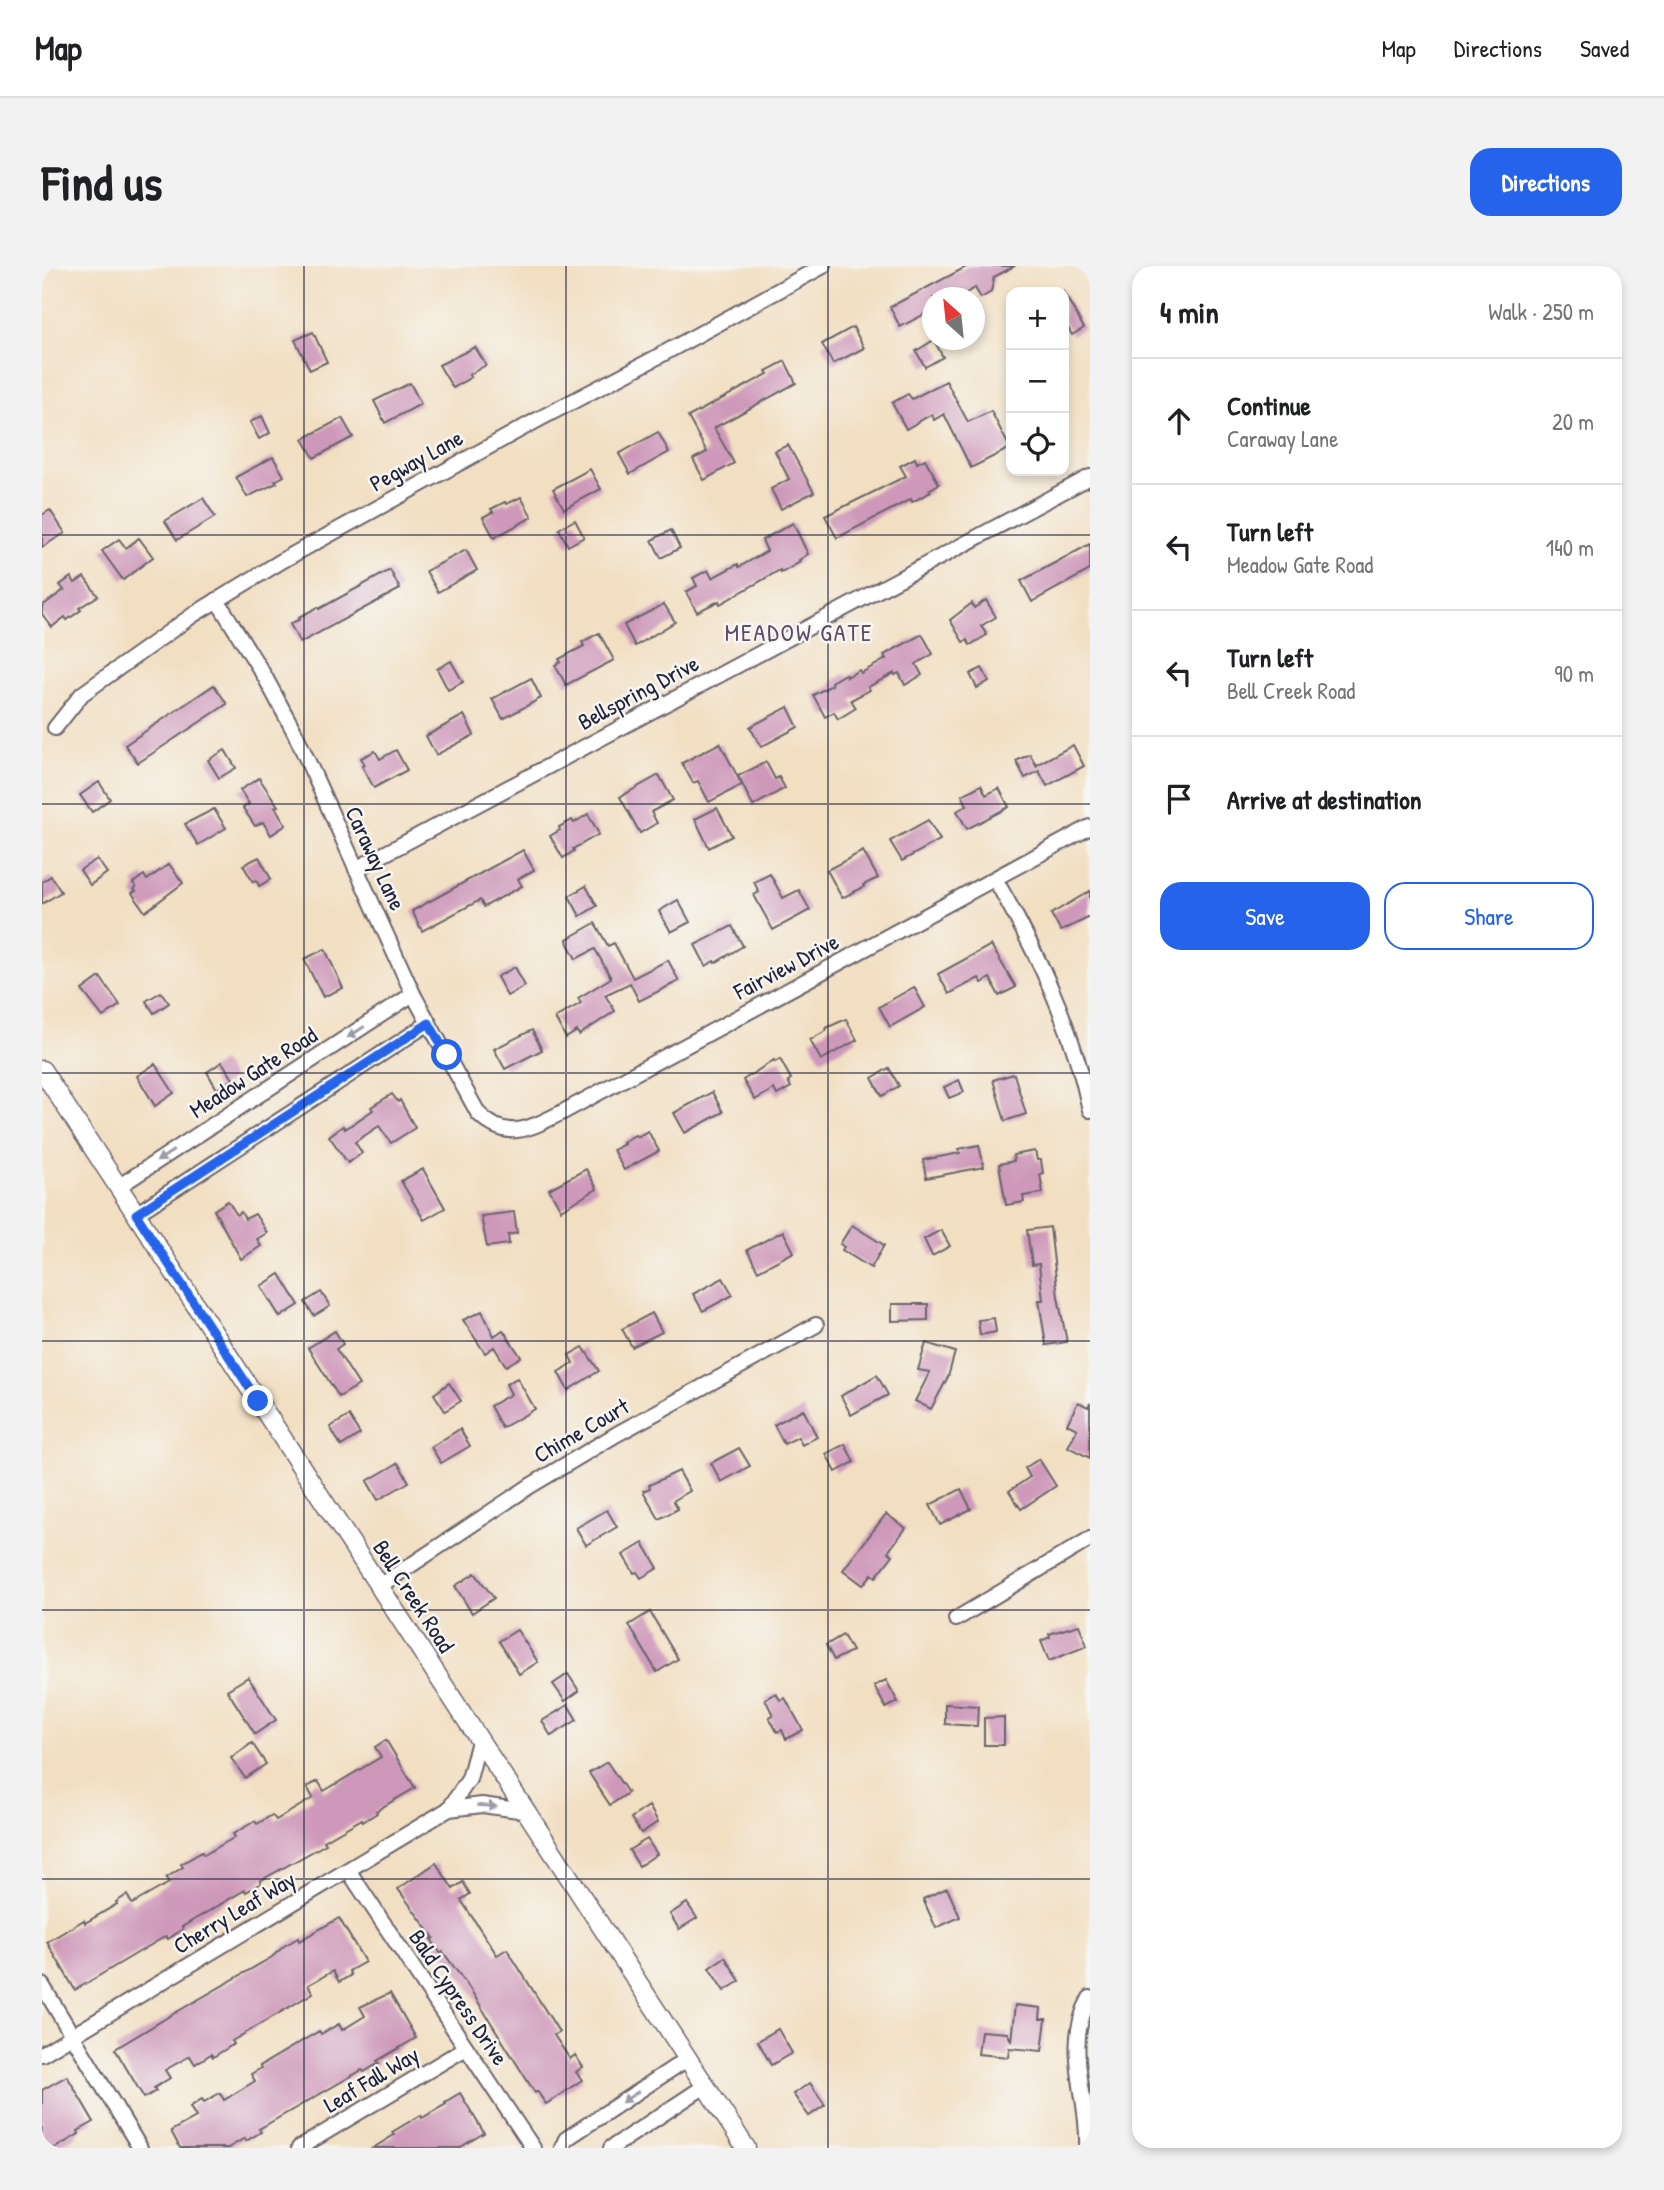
<!DOCTYPE html>
<html lang="en">
<head>
<meta charset="utf-8">
<style>
	:root { --surface:#fff; --page:#f2f2f2; --text:#202124; --muted:#757577; --line:#e0e0e0; --accent:#2563eb }
	body { margin:0; font-family:"Patrick Hand",sans-serif; background:var(--page); color:var(--text) }
	.controls { position:absolute; right:21px; top:21px; display:grid; overflow:hidden; border-radius:14px; box-shadow:0 4px 10px #0003 }
	.controls button { width:63px; height:63px; display:grid; place-items:center; padding:0; border:0; border-bottom:2px solid var(--line); background:var(--surface); color:var(--text); font:35px sans-serif }
	.compass { position:absolute; left:880px; top:21px; width:63px; height:63px; border-radius:50%; background:var(--surface); box-shadow:0 4px 10px #0003; rotate:333deg }
	.stop { position:absolute; width:21px; height:21px; margin:-16px; border:5px solid #2563eb; border-radius:50%; background:#fff }
	.stop.end { background:#2563eb; border-color:#fff; box-shadow:0 2px 7px #0008 }
	.list { margin:0; padding:0; list-style:none }
	h2 { display:flex; justify-content:space-between; align-items:center; height:91px; margin:0; padding:0 28px; font-size:30px }
	h2 small { font-size:23px; font-weight:400; color:var(--muted) }
	.list li { display:grid; grid-template-columns:46px 1fr auto; gap:21px; align-items:center; box-sizing:border-box; height:126px; padding:0 28px; border-top:2px solid var(--line) }
	.list b { display:block; font-size:26px; white-space:nowrap }
	.list p { margin:0; font-size:23px; white-space:nowrap; color:var(--muted) }
	.list em { font-size:23px; font-style:normal; color:var(--muted) }
	.actions { display:flex; gap:14px; padding:21px 28px }
	.actions a { flex:1; padding:16px 0; border:2px solid var(--accent); border-radius:21px; text-align:center; font-size:24px; color:var(--accent) }
	.actions .main { background:var(--accent); color:#fff }
	.icon { flex:none; width:38px; height:38px; fill:none; stroke:currentColor; stroke-width:2; stroke-linecap:round; stroke-linejoin:round }
	.map { position:relative; flex:none; width:1048px; height:1882px; overflow:hidden; border-radius:21px }
	header { display:flex; align-items:center; gap:42px; box-sizing:border-box; height:98px; padding:0 35px; background:var(--surface); border-bottom:2px solid var(--line) }
	header strong { font-size:33px }
	nav { display:flex; gap:38px; margin-inline-start:auto; font-size:24px }
	.intro { display:flex; align-items:center; justify-content:space-between; box-sizing:border-box; height:168px; padding:0 42px }
	h1 { margin:0; font-size:49px }
	.button { padding:18px 32px; border-radius:21px; background:var(--accent); color:#fff; font-size:24px; font-weight:700 }
	main { display:flex; gap:42px; padding:0 42px }
	aside { flex:1; background:var(--surface); border-radius:21px; box-shadow:0 4px 10px #0003 }
	.map>svg:first-child { display:block }
	.building { fill:#ce98ba }
	.lines { fill:none; stroke-linecap:round; stroke-linejoin:round }
	.minor-casing { stroke:#6b646a; stroke-width:18 }
	.tertiary-casing { stroke:#6b646a; stroke-width:21 }
	.minor { stroke:#fff; stroke-width:14 }
	.tertiary { stroke:#fff; stroke-width:18 }
	.oneway { fill:#9c9ca7 }
	.route { stroke:#2563eb; stroke-width:9 }
	.grid { fill:none; stroke:#22223b; stroke-width:2; stroke-opacity:0.55 }
	.labels { text-anchor:middle; dominant-baseline:central; stroke-width:5; stroke-linejoin:round; paint-order:stroke }
	.street-label { font-size:23px; fill:#22223b; stroke:#f6f6f2 }
	.neighbourhood-label { font-size:24px; letter-spacing:2px; fill:#5e4b67; stroke:#f6f6f2 }
</style>
</head>
<body>
<header>
<strong>Map</strong>
<nav><a>Map</a><a>Directions</a><a>Saved</a></nav>
</header>
<div class="intro"><h1>Find us</h1><a class="button">Directions</a></div>
<main>
<div class="map">
<svg width="1048" height="1882" viewBox="0 0 1048 1882">
	<rect width="100%" height="100%" fill="#f6f6f2"/>
	<filter id="ink" filterUnits="userSpaceOnUse"><feTurbulence type="fractalNoise" baseFrequency=".0143" numOctaves="2"/><feDisplacementMap in="SourceGraphic" scale="14" xChannelSelector="R" yChannelSelector="G"/><feConvolveMatrix kernelMatrix="1 2 1 2 8 2 1 2 1" color-interpolation-filters="sRGB"/></filter>
	<filter id="wash" filterUnits="userSpaceOnUse"><feTurbulence type="fractalNoise" baseFrequency=".00686" numOctaves="4" result="noise"/><feDisplacementMap in="SourceGraphic" scale="28" xChannelSelector="R" yChannelSelector="G"/><feGaussianBlur stdDeviation="1.57" result="paint"/><feColorMatrix in="noise" values="0 0 0 0 0 0 0 0 0 0 0 0 0 0 0 0 0 1.4 0 .05"/><feComposite in="paint" operator="in"/></filter>
	<g filter="url(#wash)">
		<rect width="100%" height="100%" fill="#f2dfc2"/>
		<g id="blocks">
			<g class="building">
				<path d="M926,0H973L952,11L949,26L939,32L933,22L915,32H891V44L858,61L848,41Z"/>
				<path d="M1022,27L1042,62L1030,69L1022,55Z"/>
				<path d="M811,61L822,82L791,98L780,78Z"/>
				<path d="M271,66L285,96L268,104L253,74Z"/>
				<path d="M892,74L901,91L883,101L874,85Z"/>
				<path d="M433,81L444,99L427,109L429,111L411,122L397,99Z"/>
				<path d="M743,95L754,117L672,162L692,197L662,214L651,193L665,186L646,151L726,108L724,105Z"/>
				<path d="M904,115L926,156L949,145L968,182L929,202L902,148L892,154L890,148L864,163L850,137L866,128L870,133Z"/>
				<path d="M368,117L379,138L343,157L332,135Z"/>
				<path d="M220,150L228,167L217,173L208,156Z"/>
				<path d="M300,152L311,171L272,192L261,173Z"/>
				<path d="M616,166L627,186L588,208L577,188Z"/>
				<path d="M746,179L772,226L739,243L729,223L747,213L733,185Z"/>
				<path d="M231,191L242,210L233,215L235,217L205,231L194,211Z"/>
				<path d="M873,192L875,197L883,193L897,218L887,224L889,226L870,236L869,233L795,272L783,250L864,210L858,200Z"/>
				<path d="M548,203L559,223L522,243L511,223Z"/>
				<path d="M479,231L490,251L452,272L441,251L451,246L449,243L463,236L465,238Z"/>
				<path d="M161,232L173,251L135,274L123,255Z"/>
				<path d="M8,244L23,267L0,281V249Z"/>
				<path d="M533,254L542,271L526,280L517,263Z"/>
				<path d="M751,257L766,288L757,294L758,296L739,307L738,304L678,338L677,335L655,346L644,326L655,320L651,312L666,304L670,312L696,298L697,301L725,285L720,274Z"/>
				<path d="M629,264L638,282L619,292L610,274Z"/>
				<path d="M97,272L111,291L81,314L60,285L77,273L84,282Z"/>
				<path d="M1048,278V304L990,336L979,315Z"/>
				<path d="M424,284L435,304L396,326L384,305Z"/>
				<path d="M348,304L358,323L258,377L248,358L258,353L257,351L276,341L277,343Z"/>
				<path d="M29,311L33,317L42,311L56,330L37,342L39,344L25,354L23,351L10,361L0,348V340L22,324L18,319Z"/>
				<path d="M944,334L954,351L939,360L945,369L928,379L925,374L921,376L908,354L930,337L932,342Z"/>
				<path d="M622,338L633,356L593,380L582,359Z"/>
				<path d="M557,367L572,394L524,419L513,399L519,396L517,393L542,380L540,376Z"/>
				<path d="M880,368L891,388L874,398L880,409L863,419L857,407L853,409L852,407L826,421L828,424L809,434L814,442L796,453L792,446L783,451L771,429L790,419L789,416L803,408L805,411L817,404L819,407L844,393L842,389Z"/>
				<path d="M409,395L421,416L406,424L395,403Z"/>
				<path d="M940,402L947,415L935,422L928,408Z"/>
				<path d="M489,412L499,432L461,453L450,433Z"/>
				<path d="M172,419L185,438L96,497L83,479Z"/>
				<path d="M746,441L756,461L719,481L708,461Z"/>
				<path d="M422,449L432,469L394,489L384,470Z"/>
				<path d="M678,477L700,519L667,536L656,515L651,517L640,497Z"/>
				<path d="M1031,479L1042,500L1005,520L997,505L983,512L974,495L988,488L995,501L994,499Z"/>
				<path d="M183,484L194,502L177,512L166,494Z"/>
				<path d="M354,484L365,504L332,522L320,500L323,499L319,492L333,485L338,493Z"/>
				<path d="M724,496L733,513L737,511L743,522L711,540L696,510Z"/>
				<path d="M617,509L631,534L609,546L615,557L598,567L578,531Z"/>
				<path d="M217,512L236,540L233,541L244,559L229,569L221,556L213,560L201,542L207,538L198,524Z"/>
				<path d="M57,516L68,533L50,546L38,529Z"/>
				<path d="M939,519L944,529L957,522L967,541L925,563L915,545L925,539L920,529Z"/>
				<path d="M675,542L690,570L667,582L653,553Z"/>
				<path d="M172,543L184,562L156,579L143,558Z"/>
				<path d="M546,548L557,568L531,583L532,585L521,592L508,570L518,564L517,561L530,554L532,557Z"/>
				<path d="M886,554L898,574L860,595L848,575Z"/>
				<path d="M481,584L492,604L476,613L480,620L442,641L438,634L380,665L370,645Z"/>
				<path d="M821,585L836,612L821,619L822,621L800,632L785,604Z"/>
				<path d="M217,591L229,613L217,620L214,614L211,616L201,599Z"/>
				<path d="M55,593L65,607L48,619L38,604Z"/>
				<path d="M127,598L141,617L103,646L90,627L94,625L92,623L94,621L91,617L102,609L105,614Z"/>
				<path d="M728,608L741,632L757,624L768,644L731,664L712,629L717,626L712,616Z"/>
				<path d="M9,610L19,626L0,638V616Z"/>
				<path d="M544,620L555,640L538,650L527,630Z"/>
				<path d="M1048,625V651L1019,665L1009,648Z"/>
				<path d="M636,634L648,656L629,666L617,645Z"/>
				<path d="M553,657L566,680L572,677L591,712L626,694L637,715L597,735L588,717L563,729L573,745L537,769L535,765L524,772L513,752L539,737L536,732L569,712L553,683L534,693L526,678L525,673Z"/>
				<path d="M690,660L701,680L673,697L672,695L664,700L653,679Z"/>
				<path d="M949,679L974,721L957,730L948,712L940,717L937,712L907,728L896,708Z"/>
				<path d="M283,683L301,722L281,731L262,693Z"/>
				<path d="M473,701L483,720L465,730L455,711Z"/>
				<path d="M58,711L78,739L61,751L40,724Z"/>
				<path d="M872,721L883,741L848,761L837,741Z"/>
				<path d="M119,726L127,737L112,747L104,735Z"/>
				<path d="M804,753L815,774L779,794L768,774L785,764L784,762Z"/>
				<path d="M490,764L500,784L463,803L452,783Z"/>
				<path d="M738,793L749,813L746,815L749,821L735,829L732,823L713,834L701,814L732,794L733,796Z"/>
				<path d="M180,796L191,813L175,823L165,806Z"/>
				<path d="M113,798L132,827L113,840L95,810Z"/>
				<path d="M847,802L857,820L840,830L830,812Z"/>
				<path d="M972,808L984,848L963,855L951,814Z"/>
				<path d="M917,814L922,826L907,832L902,821Z"/>
				<path d="M670,826L681,846L643,867L632,847Z"/>
				<path d="M350,828L356,836L358,834L373,862L349,877L337,860L313,876L320,887L306,897L287,870L301,860L303,863L331,844L329,841Z"/>
				<path d="M606,865L617,885L582,904L571,884L582,878L581,876L593,869L595,871Z"/>
				<path d="M937,879L942,901L884,912L881,894L918,887L917,883Z"/>
				<path d="M993,885L995,894H999L1001,907L998,908L1001,927L981,930L982,936L964,939L957,898L972,895L971,889Z"/>
				<path d="M381,903L403,942L382,954L359,915Z"/>
				<path d="M544,903L555,923L519,944L507,923Z"/>
				<path d="M186,935L195,949L199,946L203,953L213,948L225,967L215,973L219,980L199,993L172,944Z"/>
				<path d="M472,946L475,967L466,969L467,978L445,981L439,950Z"/>
				<path d="M810,959L842,979L829,1002L800,984L802,981L798,978Z"/>
				<path d="M1008,961L1016,1031L1025,1076L1004,1079L997,1034H1001L997,998L990,999L985,964Z"/>
				<path d="M899,964L908,980L890,990L882,973Z"/>
				<path d="M741,965L752,986L716,1005L705,984Z"/>
				<path d="M238,1008L257,1039L238,1051L219,1020Z"/>
				<path d="M681,1012L691,1029L661,1045L651,1028Z"/>
				<path d="M279,1026L288,1040L272,1050L263,1036Z"/>
				<path d="M850,1038H886V1054L850,1055Z"/>
				<path d="M440,1045L452,1070L461,1064L479,1091L464,1100L452,1081L443,1087L421,1054Z"/>
				<path d="M610,1047L620,1066L590,1081L580,1063Z"/>
				<path d="M952,1052L954,1066L938,1069L936,1054Z"/>
				<path d="M293,1065L301,1078L294,1083L317,1119L297,1131L266,1082Z"/>
				<path d="M884,1077L913,1086L906,1111L889,1143L873,1135L888,1106L876,1104Z"/>
				<path d="M541,1081L557,1105L526,1124L516,1106L531,1097L527,1089Z"/>
				<path d="M835,1109L846,1129L809,1149L799,1130Z"/>
				<path d="M475,1112L493,1143L460,1162L448,1140L469,1128L464,1118Z"/>
				<path d="M407,1117L419,1135L403,1145L392,1128Z"/>
				<path d="M1036,1136L1046,1141L1048,1137V1192L1026,1181L1035,1163L1025,1158Z"/>
				<path d="M761,1143L775,1171L760,1179L756,1171L742,1178L732,1159Z"/>
				<path d="M307,1150L318,1168L299,1180L288,1161Z"/>
				<path d="M418,1163L428,1180L399,1197L389,1181Z"/>
				<path d="M803,1178L812,1196L794,1206L784,1188Z"/>
				<path d="M697,1182L708,1200L679,1216L669,1197Z"/>
				<path d="M997,1193L1014,1220L979,1243L967,1225L988,1211L983,1202Z"/>
				<path d="M356,1197L367,1216L336,1234L325,1215Z"/>
				<path d="M637,1205L648,1225L631,1235L636,1243L617,1253L601,1225L608,1222L607,1219Z"/>
				<path d="M919,1223L929,1243L898,1259L888,1239Z"/>
				<path d="M565,1244L575,1261L544,1279L534,1262Z"/>
				<path d="M844,1248L864,1262L846,1286L851,1289L834,1311L830,1308L821,1319L801,1304Z"/>
				<path d="M601,1277L616,1302L599,1312L595,1306L592,1307L581,1289Z"/>
				<path d="M433,1307L452,1332L430,1347L413,1320Z"/>
				<path d="M608,1346L636,1393L615,1406L587,1359Z"/>
				<path d="M1037,1359L1045,1380L1007,1395L999,1375L1008,1371L1007,1368Z"/>
				<path d="M475,1364L496,1396L477,1408L457,1375Z"/>
				<path d="M801,1369L810,1385L792,1394L784,1379Z"/>
				<path d="M526,1408L537,1425L523,1435L511,1418Z"/>
				<path d="M206,1411L234,1454L213,1468L185,1424Z"/>
				<path d="M844,1414L856,1436L844,1442L832,1420Z"/>
				<path d="M734,1427L738,1434L743,1432L761,1464L744,1473L740,1464L735,1466L727,1451L731,1449L723,1433Z"/>
				<path d="M903,1438L936,1440L935,1460L903,1458Z"/>
				<path d="M526,1439L535,1454L509,1470L500,1455Z"/>
				<path d="M962,1451V1479H942V1452Z"/>
				<path d="M344,1474L373,1522L334,1545L335,1547L321,1556L320,1553L282,1575L284,1578L218,1615L219,1617L204,1626L203,1624L140,1661L141,1663L126,1673L124,1670L33,1724L5,1676L42,1654L43,1657L75,1638L74,1636L85,1629L90,1638L127,1617L124,1612L141,1601L139,1598L160,1586L162,1589L193,1571L191,1568L213,1555L215,1558L230,1549L234,1554L271,1532L265,1521L276,1515L282,1525L339,1491L333,1481Z"/>
				<path d="M210,1477L224,1498L203,1512L189,1492Z"/>
				<path d="M565,1496L586,1527L568,1539L547,1507Z"/>
				<path d="M607,1540L616,1556L599,1567L589,1552Z"/>
				<path d="M605,1573L615,1588L597,1600L587,1584Z"/>
				<path d="M394,1597L411,1623L421,1616L428,1628L419,1634L455,1689L465,1683L517,1766L512,1769L528,1793L533,1789L541,1801L534,1806L540,1814L504,1838L495,1825L493,1827L428,1723L401,1686L399,1688L389,1673L392,1672L356,1623Z"/>
				<path d="M905,1622L918,1651L894,1662L881,1633Z"/>
				<path d="M645,1637L655,1652L637,1663L628,1648Z"/>
				<path d="M297,1652L323,1696L307,1705L309,1709L297,1716L291,1705L266,1719L271,1727L190,1775L192,1778L171,1791L169,1788L153,1798L148,1790L123,1804L128,1812L112,1822L114,1825L102,1832L73,1783L126,1751L230,1691L242,1680L256,1672L257,1675Z"/>
				<path d="M683,1691L698,1715L682,1725L667,1702Z"/>
				<path d="M348,1727L374,1772L335,1795L337,1797L322,1806L320,1804L217,1863L219,1866L204,1875L203,1872L186,1882H138L129,1865L154,1851L148,1841L160,1833L162,1836L178,1827L182,1834L213,1815L209,1808L219,1802L218,1800L277,1765L279,1768L297,1758L300,1764L323,1750L318,1741Z"/>
				<path d="M973,1739L999,1742L998,1753H1004L1000,1785L967,1782L966,1791L936,1788L939,1765L965,1767L969,1774Z"/>
				<path d="M736,1763L750,1787L729,1799L716,1775Z"/>
				<path d="M25,1810L52,1856L36,1865L37,1868L13,1882H0V1824Z"/>
				<path d="M768,1817L783,1839L767,1850L751,1828Z"/>
				<path d="M418,1827L442,1867L417,1882H331L352,1869L350,1866L379,1849L380,1852L404,1838L403,1836Z"/>
			</g>
		</g>
	</g>
	<g filter="url(#ink)">
		<use href="#blocks" fill-opacity="0" stroke="#6b646a" stroke-width="2"/>
		<g class="lines">
			<g class="minor-casing">
				<g id="minor">
					<path d="M175,334L223,411L253,467L371,728L436,847C464,876 487,863 519,847L1048,561"/>
					<path d="M13,462L40,428L151,349L243,293L499,152L606,96L781,0"/>
					<path d="M314,603L1048,211"/>
					<path d="M953,613C995,686 1031,761 1048,844"/>
					<path d="M76,921L371,728"/>
					<path d="M94,948L387,757"/>
					<path d="M336,1321L488,1220L575,1168L774,1059"/>
					<path d="M914,1353L1048,1273"/>
					<path d="M407,1543L427,1513L437,1475"/>
					<path d="M306,1604L491,1882"/>
					<path d="M0,1719L98,1882"/>
					<path d="M0,1788L407,1543L440,1539L483,1545"/>
					<path d="M257,1882L424,1782"/>
					<path d="M520,1882L524,1873L645,1793"/>
					<path d="M569,1882L663,1820"/>
					<path d="M1045,1882C1048,1831 1020,1781 1048,1732"/>
				</g>
			</g>
			<g class="tertiary-casing">
				<path id="tertiary" d="M0,804L704,1882"/>
			</g>
			<use href="#minor" class="minor"/>
			<use href="#tertiary" class="tertiary"/>
		</g>
		<defs><path id="oneway-solid" d="M-6-.8H1V-3.2L6.5 0L1 3.2V.8H-6Z" transform="scale(1.75)"/></defs>
		<g class="oneway">
			<use href="#oneway-solid" transform="translate(314 766) rotate(147)"/>
			<use href="#oneway-solid" transform="translate(123 890) rotate(147)"/>
			<use href="#oneway-solid" transform="translate(445 1540) rotate(4)"/>
			<use href="#oneway-solid" transform="translate(588 1831) rotate(146)"/>
		</g>
	</g>
	<g class="lines" filter="url(#ink)">
		<path class="route" d="M216,1135L94,948L387,757L405,789"/>
	</g>
	<path class="grid" d="M262,0V1882M524,0V1882M786,0V1882M0,269H1048M0,538H1048M0,807H1048M0,1075H1048M0,1344H1048M0,1613H1048"/>
	<g class="labels">
		<g class="street-label">
			<text transform="translate(374 194) rotate(-29)">Pegway Lane</text>
			<text transform="translate(596 426) rotate(-28)">Bellspring Drive</text>
			<text transform="translate(334 592) rotate(65)">Caraway Lane</text>
			<text transform="translate(744 700) rotate(-28)">Fairview Drive</text>
			<text transform="translate(211 806) rotate(-33)">Meadow Gate Road</text>
			<text transform="translate(539 1164) rotate(-30)">Chime Court</text>
			<text transform="translate(372 1330) rotate(57)">Bell Creek Road</text>
			<text transform="translate(192 1646) rotate(-31)">Cherry Leaf Way</text>
			<text transform="translate(417 1731) rotate(56)">Bald Cypress Drive</text>
			<text transform="translate(329 1813) rotate(-31)">Leaf Fall Way</text>
		</g>
		<g class="neighbourhood-label">
			<text x="757" y="366">MEADOW GATE</text>
		</g>
	</g>
</svg>
<div class="controls">
<button>+</button>
<button>−</button>
<button><svg class="icon" aria-label="locate" viewBox="0 0 24 24"><circle cx="12" cy="12" r="6"/><path d="M12 2v4M12 18v4M2 12h4M18 12h4"/></svg></button>
</div>
<svg class="compass" viewBox="-18 -18 36 36"><path d="M0-13l5 13h-10z" fill="#e53935"/><path d="M0 13l5-13h-10z" fill="#757577"/></svg>
<div class="stop" style="left:405px;top:789px"></div>
<div class="stop end" style="left:216px;top:1135px"></div>
</div>
<aside>
<h2>4 min<small>Walk · 250 m</small></h2>
<ul class="list">
<li><svg class="icon" aria-label="ahead" viewBox="0 0 24 24"><path d="M12 20V5M6 11l6-6 6 6"/></svg><div><b>Continue</b><p>Caraway Lane</p></div><em>20 m</em></li>
<li><svg class="icon" aria-label="left" viewBox="0 0 24 24"><path d="M17 20v-9H6M10 6l-5 5 5 5"/></svg><div><b>Turn left</b><p>Meadow Gate Road</p></div><em>140 m</em></li>
<li><svg class="icon" aria-label="left" viewBox="0 0 24 24"><path d="M17 20v-9H6M10 6l-5 5 5 5"/></svg><div><b>Turn left</b><p>Bell Creek Road</p></div><em>90 m</em></li>
<li><svg class="icon" aria-label="arrive" viewBox="0 0 24 24"><path d="M6 21V4h12l-3 4 3 4H6"/></svg><div><b>Arrive at destination</b></div></li>
</ul>
<div class="actions"><a class="main">Save</a><a>Share</a></div>
</aside>
</main>
</body>
</html>
